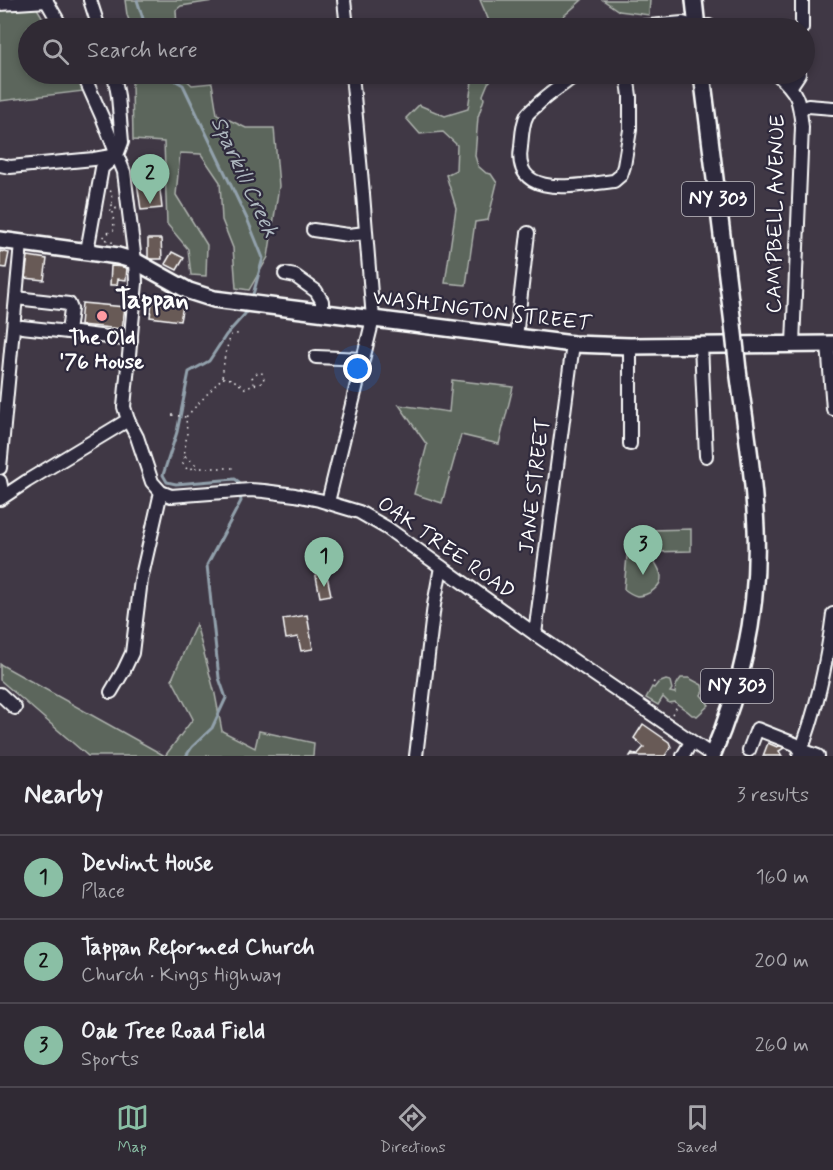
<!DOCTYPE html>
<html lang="en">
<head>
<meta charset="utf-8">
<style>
	:root { --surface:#302a34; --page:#38323c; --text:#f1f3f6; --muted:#a8a7ac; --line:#4b464f; --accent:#8abfa5 }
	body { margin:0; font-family:Mynerve,sans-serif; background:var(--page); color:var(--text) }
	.you { position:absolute; left:358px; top:369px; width:21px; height:21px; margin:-15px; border:4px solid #fff; border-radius:50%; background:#1a73e8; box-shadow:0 0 0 9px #1a73e833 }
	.badge { display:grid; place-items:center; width:39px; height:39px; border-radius:50%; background:var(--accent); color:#111; font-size:20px; font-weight:700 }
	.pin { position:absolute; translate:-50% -50px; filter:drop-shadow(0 2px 3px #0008) }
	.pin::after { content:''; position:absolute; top:32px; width:21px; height:18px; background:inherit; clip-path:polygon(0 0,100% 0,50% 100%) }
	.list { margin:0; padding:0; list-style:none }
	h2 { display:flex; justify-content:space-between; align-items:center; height:78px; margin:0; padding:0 24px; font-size:26px }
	h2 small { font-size:20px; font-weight:400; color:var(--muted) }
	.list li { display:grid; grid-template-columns:39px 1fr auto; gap:18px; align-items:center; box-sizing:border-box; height:84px; padding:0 24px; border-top:2px solid var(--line) }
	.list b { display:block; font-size:22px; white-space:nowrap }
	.list p { margin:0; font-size:20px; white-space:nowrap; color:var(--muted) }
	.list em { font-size:20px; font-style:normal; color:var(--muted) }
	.icon { flex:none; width:33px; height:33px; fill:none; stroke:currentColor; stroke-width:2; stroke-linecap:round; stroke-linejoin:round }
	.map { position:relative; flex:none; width:833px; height:756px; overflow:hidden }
	.search { position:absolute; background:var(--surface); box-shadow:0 3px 9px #0003; left:18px; right:18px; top:18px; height:66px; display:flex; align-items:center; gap:15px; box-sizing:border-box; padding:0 21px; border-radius:33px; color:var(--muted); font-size:22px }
	.sheet { height:330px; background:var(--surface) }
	nav { display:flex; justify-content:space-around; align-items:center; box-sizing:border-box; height:84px; border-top:2px solid var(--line); background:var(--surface); font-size:16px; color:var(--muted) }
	nav a { display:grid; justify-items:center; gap:3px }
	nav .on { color:var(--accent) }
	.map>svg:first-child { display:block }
	.green { fill:#5b665b; stroke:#adb2ad; stroke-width:1.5 }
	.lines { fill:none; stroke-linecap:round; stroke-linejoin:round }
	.stream { stroke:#92a1ac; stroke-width:3 }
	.building { fill:#685a57; stroke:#fff; stroke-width:1.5 }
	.minor-casing { stroke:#fff; stroke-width:16 }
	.major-casing { stroke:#fff; stroke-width:20 }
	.path { stroke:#fff; stroke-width:1.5; stroke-dasharray:1.5 4.5; stroke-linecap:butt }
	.minor { stroke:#2f2a3d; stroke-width:12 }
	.major { stroke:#2f2a3d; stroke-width:15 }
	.major-bridge-casing { stroke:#fff; stroke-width:20; stroke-linecap:butt }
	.major-bridge { stroke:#2f2a3d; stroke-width:15 }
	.poi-dot { fill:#ff9aa2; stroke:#2f2a3d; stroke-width:2 }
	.labels { text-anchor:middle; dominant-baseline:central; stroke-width:4.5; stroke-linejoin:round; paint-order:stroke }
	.shield { fill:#2f2a3d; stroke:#c1bfc5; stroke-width:1.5 }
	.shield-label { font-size:20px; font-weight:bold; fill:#fff }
	.street-label { font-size:21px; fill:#fff; stroke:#2f2a3d }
	.poi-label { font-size:21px; font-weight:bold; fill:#fff; stroke:#2f2a3d }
	.water-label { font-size:22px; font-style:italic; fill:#aeb8c0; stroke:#2f2a3d }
	.district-label { font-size:27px; font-weight:bold; fill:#fff; stroke:#2f2a3d }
</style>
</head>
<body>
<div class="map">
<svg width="833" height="756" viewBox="0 0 833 756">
	<rect width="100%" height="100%" fill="#403845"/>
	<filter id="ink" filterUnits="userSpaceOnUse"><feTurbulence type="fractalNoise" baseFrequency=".0167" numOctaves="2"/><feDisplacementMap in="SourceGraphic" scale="12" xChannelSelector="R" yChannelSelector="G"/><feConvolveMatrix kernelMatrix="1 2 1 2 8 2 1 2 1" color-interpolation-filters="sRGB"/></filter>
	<g filter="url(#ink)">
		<g class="green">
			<path d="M0,0H32L49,28H28V74H74L84,91L0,101Z"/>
			<path d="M125,0H219L181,6L176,10L177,28H132L127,15Z"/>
			<path d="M480,0H582L558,21L553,28H492Z"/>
			<path d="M603,0H650L649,15L619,11Z"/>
			<path d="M146,74H180L192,85L212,83L217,114L246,128H274L279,186L268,257L249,290L236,288L233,248L222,220L220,182L201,154L180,153L176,195L207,245L206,276L191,275L188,249L167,224L164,142L133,140L132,83L146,75Z"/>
			<path d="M477,74H498L488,83L483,95L484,99L478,117L475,156L478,166L486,173L491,174L497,183L488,220L475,222L466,285L445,283L456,208L446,175L456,170L457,145L443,132L420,134L406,118L419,105L445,116L468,109L472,81Z"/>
			<path d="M452,380L513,387L499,444L461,435L442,503L414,494L427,445L399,405L449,412Z"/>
			<path d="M691,529V551L651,552L650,530Z"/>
			<path d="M627,556L652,558C656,564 660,569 661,576C662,587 648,596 637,596C632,595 628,592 624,589Z"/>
			<path d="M196,624L215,694L222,731L255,748L259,731L314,743L313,756H88L0,680V664L165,756L193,719L172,679Z"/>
			<path d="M681,678H689L702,685L703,691L701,695L709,705L697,716L695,715H692C686,709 680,707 675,702L669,703L663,697L658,705L646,698L652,687L654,688L658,683L666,680L670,681L672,689L670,692L675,693C675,686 677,683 681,678Z"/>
		</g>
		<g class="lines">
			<g class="stream">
				<path d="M137,0L146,28"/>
				<path d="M164,74L183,85L248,221L263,258L254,291L251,300"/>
				<path d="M239,488V482L235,479L176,484L167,482L163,475L177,432L189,372L209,361L226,335L245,314L247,309"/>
				<path d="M186,756L192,747L212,728L226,698L219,678L207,565L241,501L240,495"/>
			</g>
		</g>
		<g class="building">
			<path d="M159,163L161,181H159L162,208L141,210L137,182L143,181L141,165Z"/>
			<path d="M148,239H161L162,259H148Z"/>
			<path d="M0,251L9,253L6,268L0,267Z"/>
			<path d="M172,252L184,258L177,270L165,264Z"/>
			<path d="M28,256L47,259L44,280L25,278Z"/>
			<path d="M111,266L127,267L126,280L118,279L117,285H110Z"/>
			<path d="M152,302L183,306L180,321L150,317Z"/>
			<path d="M82,303L125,307L122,329L80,325Z"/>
			<path d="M323,569L325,576H327L331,595L320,597L315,571Z"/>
			<path d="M307,615L313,649L301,651L298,637L286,639L283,619Z"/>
			<path d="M643,724L669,742L671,747L665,756H630L632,753L637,755L644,747L634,738Z"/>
			<path d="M768,743L777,747L782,745L784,748L779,751L782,756H763Z"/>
		</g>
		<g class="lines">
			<g class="minor-casing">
				<g id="minor">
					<path d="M46,0L62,28"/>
					<path d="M90,0L99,28"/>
					<path d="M344,0L347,28"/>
					<path d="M0,4L47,1"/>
					<path d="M627,28L683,23L697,27L709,26L712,28"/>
					<path d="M802,28V0"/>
					<path d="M83,74L103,119L117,155"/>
					<path d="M576,74C564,85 549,93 537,105C534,108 529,112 527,115C522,124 522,137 521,147C512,202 582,184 614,181L621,175L624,166L630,130V96L627,74"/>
					<path d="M777,74C798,93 799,99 802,127L793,344"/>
					<path d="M791,86L799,74"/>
					<path d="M800,109L808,106L833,108"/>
					<path d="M0,165L10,167L94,159L117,155"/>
					<path d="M313,230L348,235L366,233"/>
					<path d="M87,251L102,168L116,156"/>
					<path d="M285,274L295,276L316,291L322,301V312"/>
					<path d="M16,298L69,304L71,309L68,332L131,340"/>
					<path d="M22,327L68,332"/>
					<path d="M516,337L528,233"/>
					<path d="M828,344L833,409"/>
					<path d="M701,345L706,456"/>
					<path d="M316,357L363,359"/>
					<path d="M128,420L137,437L152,482L161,492L171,496L250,490L264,491L295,495L319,500L359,512L387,528L535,634L713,756"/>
					<path d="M630,444V346"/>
					<path d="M0,468L21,243"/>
					<path d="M0,481L3,496"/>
					<path d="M0,499L27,481L128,420L124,407L136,283L135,261L124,172L117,155L122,142L118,96L114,74"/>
					<path d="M328,502L373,319L363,194L352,74"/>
					<path d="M535,634L573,344"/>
					<path d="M111,692L124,670L132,653L141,580L161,492"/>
					<path d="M0,694L15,708"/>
					<path d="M749,750L757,729L795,744L802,750L818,756"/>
					<path d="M416,756L434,605L441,567"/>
					<path d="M683,756L691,742"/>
					<path d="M799,756C817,710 827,662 833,614"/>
				</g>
			</g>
			<g class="major-casing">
				<g id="major">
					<path d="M694,0L697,28"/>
					<path d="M702,74L733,324"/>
					<path d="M0,240L118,256L135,261L189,291L214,299L573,344L630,346L833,344"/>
					<path d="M712,756C743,684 759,607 756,529C754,476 745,422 738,370"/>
				</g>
			</g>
			<g class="path">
				<path d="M110,191L112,192V205"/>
				<circle cx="113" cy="208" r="3"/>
				<path d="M113,212L114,230"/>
				<path d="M112,243V242L103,238L106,234L114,230"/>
				<path d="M223,378L232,379L246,389L253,385L262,383L264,381L263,374L260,372L255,374L252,378L253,385"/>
				<path d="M172,415L186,417"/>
				<path d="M185,457H187L195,464L194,468L187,469L183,464L187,433L186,417L222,378L225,354L231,335L241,333"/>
				<path d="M195,468H234"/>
				<path d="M653,682L657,684"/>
				<path d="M672,714L678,705"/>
			</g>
			<use href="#minor" class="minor"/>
			<use href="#major" class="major"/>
			<g class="major-bridge-casing">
				<path id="major-bridge" d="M733,324L738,370"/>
			</g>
			<use href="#major-bridge" class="major-bridge"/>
		</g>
	</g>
	<circle class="poi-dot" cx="102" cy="316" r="6"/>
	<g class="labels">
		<g class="shield">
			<rect x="682" y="182" width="72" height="34" rx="4.5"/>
			<rect x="701" y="669" width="72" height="34" rx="4.5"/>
		</g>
		<g class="shield-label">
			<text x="718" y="199">NY 303</text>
			<text x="737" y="686">NY 303</text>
		</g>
		<g class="street-label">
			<text transform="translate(776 214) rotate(-89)">CAMPBELL AVENUE</text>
			<text transform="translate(482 311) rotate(7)">WASHINGTON STREET</text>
			<text transform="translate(535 486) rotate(-83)">JANE STREET</text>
			<text transform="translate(446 548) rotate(35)">OAK TREE ROAD</text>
		</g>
		<g class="poi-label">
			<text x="102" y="338">The Old<tspan x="102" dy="24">'76 House</tspan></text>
		</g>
		<g class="water-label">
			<text transform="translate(244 177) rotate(65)">Sparkill Creek</text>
		</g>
		<g class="district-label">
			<text x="152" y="300">Tappan</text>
		</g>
	</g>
</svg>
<div class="you"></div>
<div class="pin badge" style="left:324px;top:587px">1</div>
<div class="pin badge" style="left:150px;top:204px">2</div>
<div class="pin badge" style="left:643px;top:575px">3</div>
<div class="search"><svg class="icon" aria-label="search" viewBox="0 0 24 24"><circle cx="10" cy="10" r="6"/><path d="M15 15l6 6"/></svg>Search here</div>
</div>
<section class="sheet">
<h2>Nearby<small>3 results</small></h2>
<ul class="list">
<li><span class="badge">1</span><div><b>DeWint House</b><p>Place</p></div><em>160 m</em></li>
<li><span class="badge">2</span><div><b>Tappan Reformed Church</b><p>Church · Kings Highway</p></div><em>200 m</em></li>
<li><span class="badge">3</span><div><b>Oak Tree Road Field</b><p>Sports</p></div><em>260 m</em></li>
</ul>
</section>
<nav>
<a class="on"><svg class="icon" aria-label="map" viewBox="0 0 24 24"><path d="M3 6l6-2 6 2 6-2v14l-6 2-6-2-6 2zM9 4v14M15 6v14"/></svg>Map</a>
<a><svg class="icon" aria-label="directions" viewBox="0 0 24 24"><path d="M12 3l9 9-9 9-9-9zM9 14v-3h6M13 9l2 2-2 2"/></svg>Directions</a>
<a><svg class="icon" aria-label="saved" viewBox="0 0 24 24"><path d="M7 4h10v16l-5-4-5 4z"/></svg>Saved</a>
</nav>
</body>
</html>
